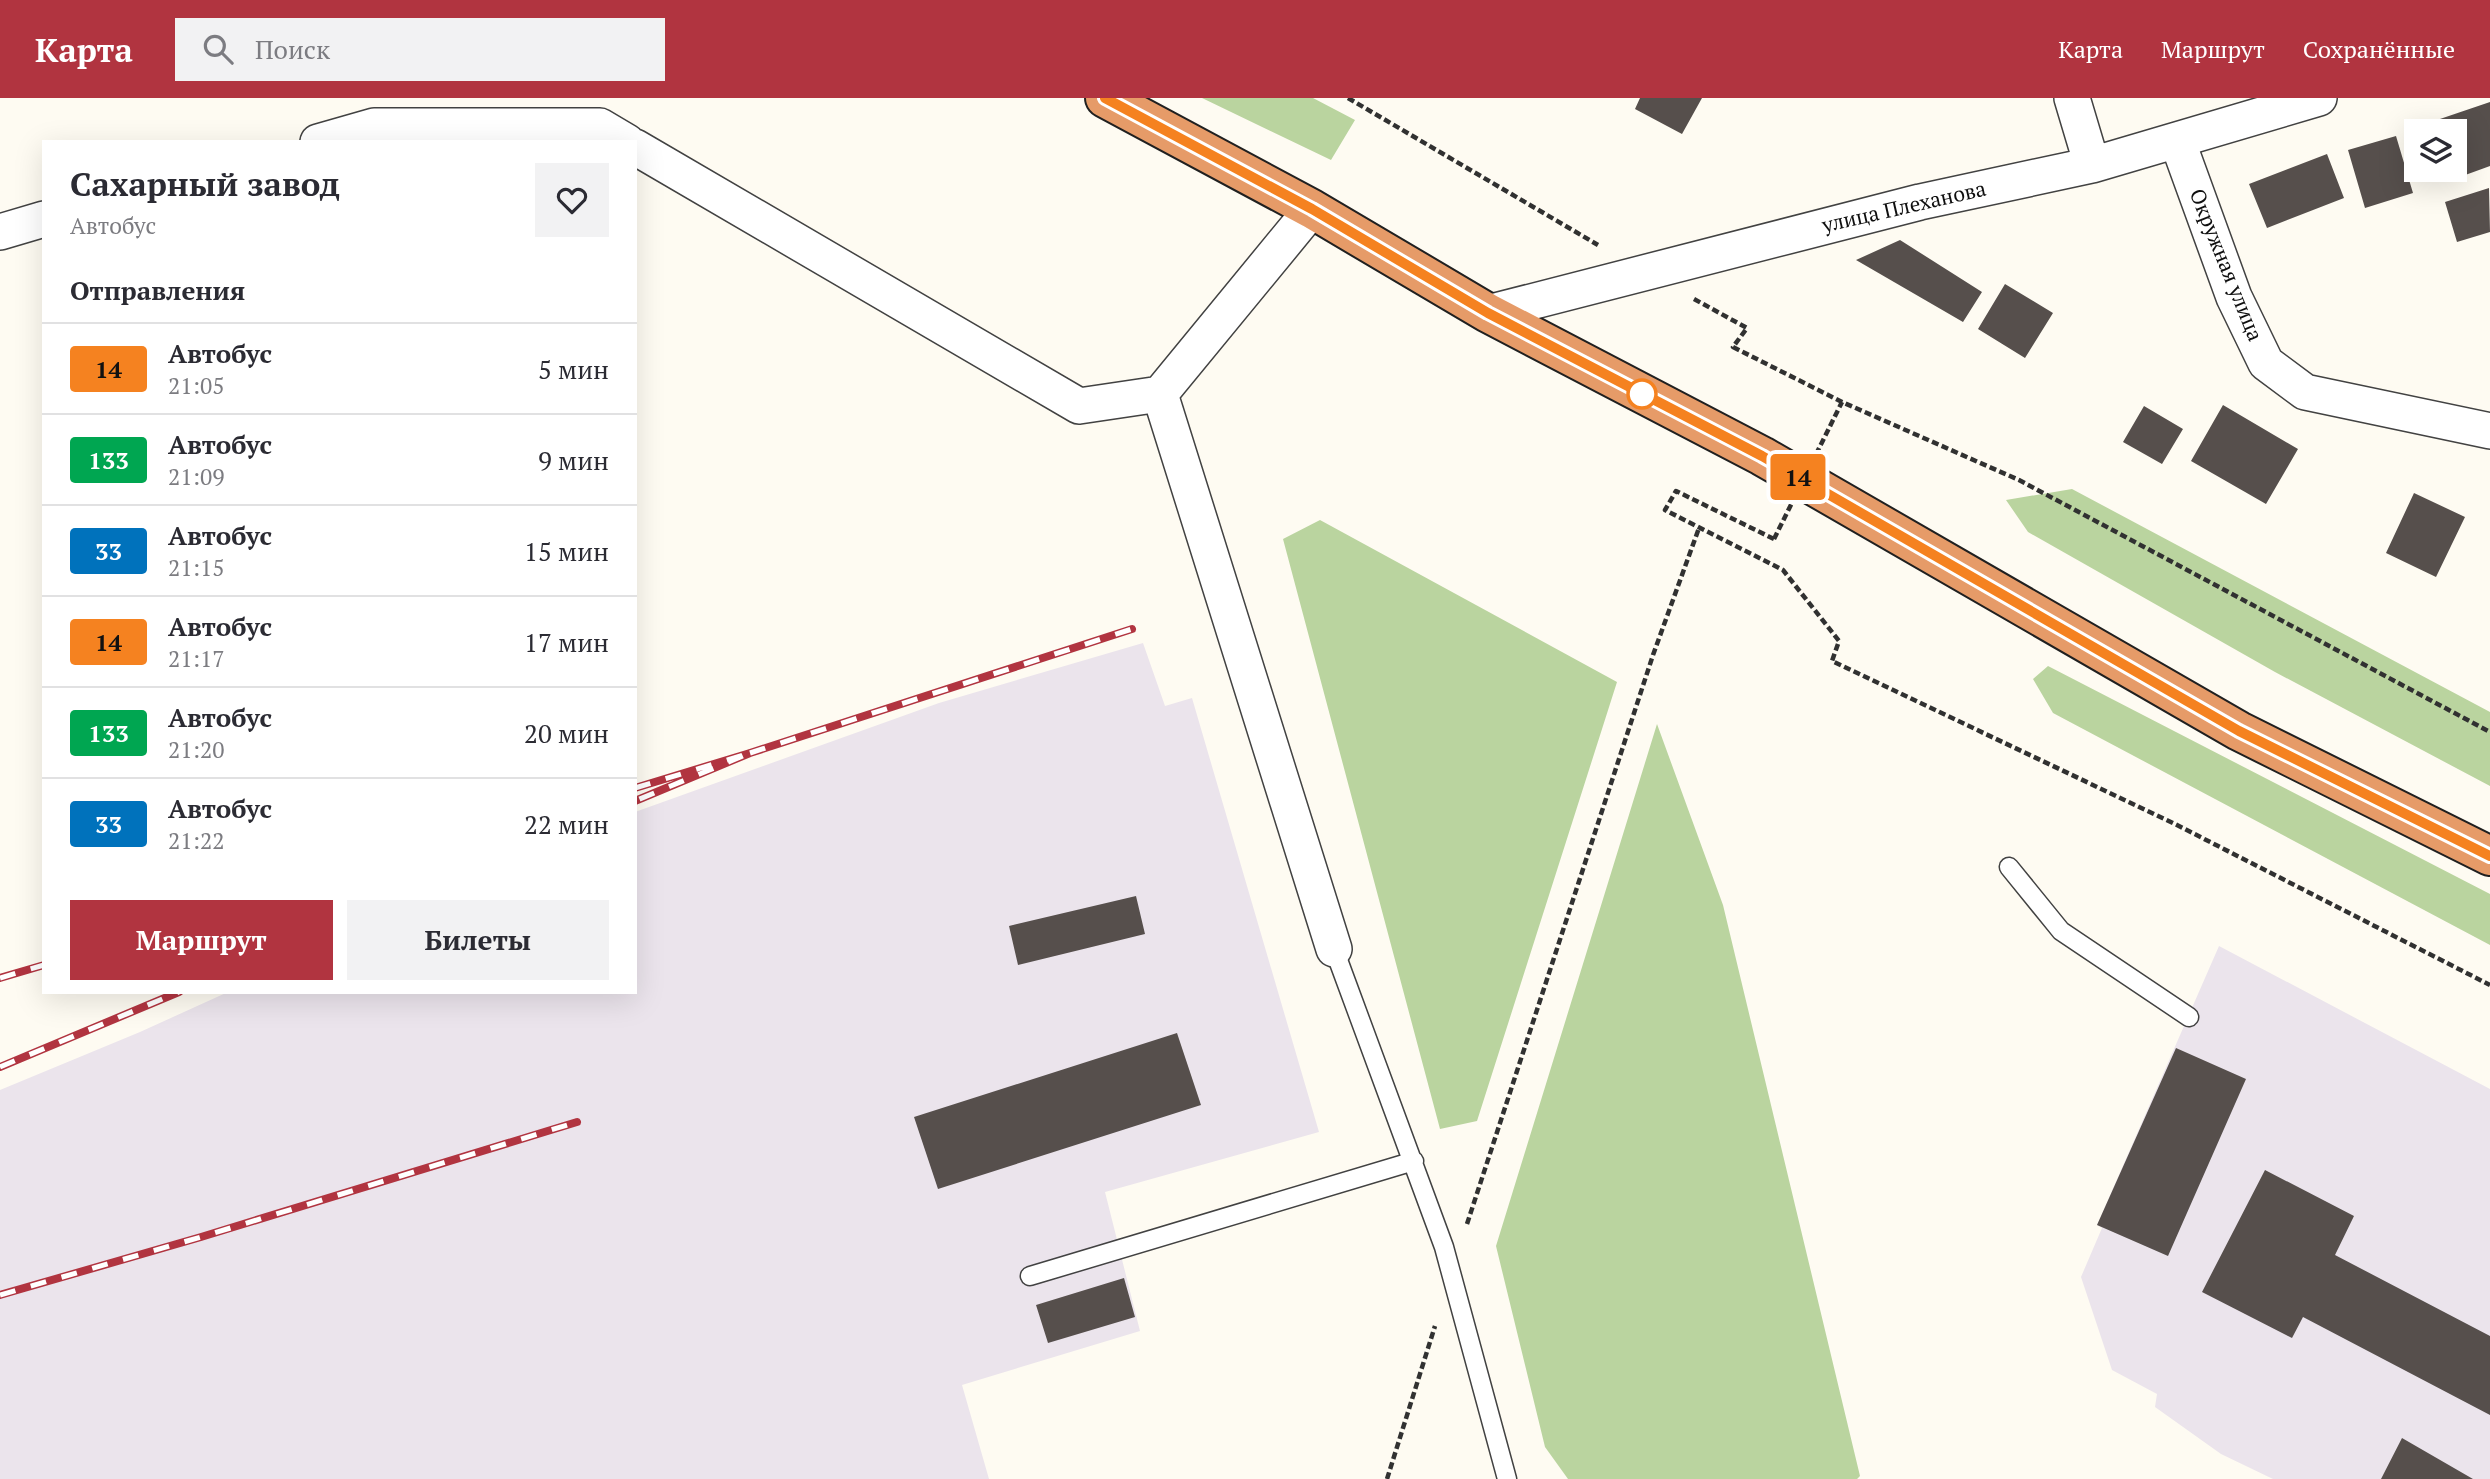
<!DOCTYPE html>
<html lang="ru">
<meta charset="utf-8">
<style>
:root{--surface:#fff;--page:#f2f2f3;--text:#2b2b33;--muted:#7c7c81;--line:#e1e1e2;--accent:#b13440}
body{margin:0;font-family:"PT Serif",serif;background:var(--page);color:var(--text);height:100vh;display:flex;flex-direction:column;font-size:26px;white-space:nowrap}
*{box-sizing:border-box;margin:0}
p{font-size:23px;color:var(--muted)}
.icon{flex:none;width:38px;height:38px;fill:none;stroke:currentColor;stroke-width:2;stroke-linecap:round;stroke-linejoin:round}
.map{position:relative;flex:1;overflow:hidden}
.drawer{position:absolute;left:42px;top:42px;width:595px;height:854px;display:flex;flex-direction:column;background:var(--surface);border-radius:0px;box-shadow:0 7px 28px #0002}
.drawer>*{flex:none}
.badge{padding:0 14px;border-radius:5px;font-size:24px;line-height:46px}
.controls{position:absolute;left:2404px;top:21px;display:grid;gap:14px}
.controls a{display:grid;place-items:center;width:63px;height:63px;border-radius:0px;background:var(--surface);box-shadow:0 7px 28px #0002;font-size:35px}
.map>.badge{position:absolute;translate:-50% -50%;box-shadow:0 0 0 4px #fff}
h2{padding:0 28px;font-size:26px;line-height:63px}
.round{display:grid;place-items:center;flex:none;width:74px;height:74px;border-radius:0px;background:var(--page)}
.headline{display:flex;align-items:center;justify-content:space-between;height:119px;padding:0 28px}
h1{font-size:33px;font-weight:700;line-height:52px}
.button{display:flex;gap:14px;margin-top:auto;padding:14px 28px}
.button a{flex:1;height:80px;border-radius:0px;background:var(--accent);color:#fff;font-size:28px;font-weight:700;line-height:80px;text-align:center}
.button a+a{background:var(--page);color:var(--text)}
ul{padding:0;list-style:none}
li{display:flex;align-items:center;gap:21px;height:91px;padding:0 28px;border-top:2px solid var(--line)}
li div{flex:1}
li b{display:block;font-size:26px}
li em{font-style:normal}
li .badge{min-width:77px;font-weight:700;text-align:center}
header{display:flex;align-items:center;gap:42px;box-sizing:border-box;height:98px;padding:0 35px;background:var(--accent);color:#fff}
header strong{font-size:33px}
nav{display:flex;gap:38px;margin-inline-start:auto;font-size:24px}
.search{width:490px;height:63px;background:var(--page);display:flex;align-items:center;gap:18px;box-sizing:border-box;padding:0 24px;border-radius:0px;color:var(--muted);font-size:26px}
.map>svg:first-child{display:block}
.industrial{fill:#ebe4ec}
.forest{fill:#bad49f}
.building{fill:#564f4c}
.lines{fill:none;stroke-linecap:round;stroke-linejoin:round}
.lane-casing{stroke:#424242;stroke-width:21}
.street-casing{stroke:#424242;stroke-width:38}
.highway-casing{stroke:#202020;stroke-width:42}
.path{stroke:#313131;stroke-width:4.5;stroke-dasharray:7 3.5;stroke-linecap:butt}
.lane{stroke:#fff;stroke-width:18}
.street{stroke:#fff;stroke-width:35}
.highway{stroke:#e69b68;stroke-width:38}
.rail-casing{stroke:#b13440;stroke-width:8}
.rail{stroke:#fff;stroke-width:5;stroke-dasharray:16;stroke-linecap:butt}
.path-bridge{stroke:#313131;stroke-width:4.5;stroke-dasharray:7 3.5;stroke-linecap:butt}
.line-casing{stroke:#fff;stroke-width:16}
.line{stroke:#f58220;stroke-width:10}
.stop-dot{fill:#fff;stroke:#f58220;stroke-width:3.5}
.labels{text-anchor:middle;stroke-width:7;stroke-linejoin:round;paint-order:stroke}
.street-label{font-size:21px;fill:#0f0f0f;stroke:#fff}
</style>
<header>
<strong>Карта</strong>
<div class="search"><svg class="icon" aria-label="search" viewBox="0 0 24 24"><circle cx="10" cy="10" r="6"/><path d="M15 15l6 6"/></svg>Поиск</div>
<nav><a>Карта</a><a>Маршрут</a><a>Сохранённые</a></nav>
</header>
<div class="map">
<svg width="2490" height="1381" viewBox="0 0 2490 1381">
<rect width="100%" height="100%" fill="#fefbf2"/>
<path class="industrial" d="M1143,545L1165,608L1192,600L1319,1034L1105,1094L1140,1233L962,1287L989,1381H0V992L140,934L228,894H635V714L939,605Z
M2219,848L2490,991V1381H2273L2221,1356L2155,1309L2157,1296L2112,1272L2081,1179L2102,1130L2097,1127Z"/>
<path class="forest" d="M1202,0H1313L1355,22L1331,62Z
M2072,391L2490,614V688L2275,574L2028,434L2006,402Z
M1320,422L1617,584L1477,1023L1440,1031L1283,441Z
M2048,568L2490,796V847L2053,615L2033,581Z
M1657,626L1723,807L1860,1378L1857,1381H1568L1545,1349L1496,1148Z"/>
<path class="building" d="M1640,0H1702L1682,36L1635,11Z
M2490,4V68L2457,80L2454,72L2455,33H2441L2437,22Z
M2396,38L2413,95L2365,110L2348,52Z
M2327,56L2344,100L2267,130L2249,86Z
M2489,90L2490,134L2457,144L2445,104Z
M1900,142L1982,194L1963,224L1856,162Z
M2005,186L2053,215L2025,260L1978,231Z
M2223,307L2298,351L2266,406L2191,363Z
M2144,308L2183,331L2162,366L2123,344Z
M2414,395L2465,419L2436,479L2386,455Z
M1136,798L1145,836L1018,867L1009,828Z
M1177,935L1201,1007L938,1091L914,1019Z
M2176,950L2246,981L2168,1158L2097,1127Z
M2265,1072L2354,1118L2335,1157L2490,1238V1317L2303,1219L2292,1240L2202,1194Z
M1124,1180L1135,1219L1048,1245L1036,1207Z
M2402,1340L2473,1381H2381Z"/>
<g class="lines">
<g class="lane-casing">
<path id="lane" d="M2009,769L2061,833L2189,919
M1334,851L1444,1149L1507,1381
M1030,1178L1414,1063"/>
</g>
<g class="street-casing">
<path id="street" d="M2072,0L2092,67
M2177,42L2234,199L2266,265L2305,294L2490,333
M318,44L374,28H600L627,44
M635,49L1079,308L1160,296
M1312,111L1160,296L1334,851
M0,134L44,121
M1488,215L1920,104L2092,67L2319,0"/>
</g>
<g class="highway-casing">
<path id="highway" d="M1105,0L1312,111L1488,215L1762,358L2239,633L2490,758"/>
</g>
<path class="path" d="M1348,0L1598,147
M1694,201L1747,230L1733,249L1842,304L2019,382L2490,634
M1774,441L1676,393L1665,412L1783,472L1839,543L1832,563L2173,725L2490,887
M1467,1126L1653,557L1699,430
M1387,1381L1435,1228"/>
<use href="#lane" class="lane"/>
<use href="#street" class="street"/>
<use href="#highway" class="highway"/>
<g class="rail-casing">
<path id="rail" d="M750,655L1132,531
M635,690L750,655L635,703
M0,880L44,867
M0,969L179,894
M0,1197L201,1139L577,1024"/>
</g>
<use href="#rail" class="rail"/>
<path class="path-bridge" d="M1774,441L1842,304"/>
</g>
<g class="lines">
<g class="line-casing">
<path id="line" d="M1105,0L1312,111L1488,215L1762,358L2239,633L2490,758"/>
</g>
<use href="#line" class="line"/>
</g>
<circle class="stop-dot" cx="1642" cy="296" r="14"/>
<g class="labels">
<g class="street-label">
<text transform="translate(1904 109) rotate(-13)" y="7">улица Плеханова</text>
<text transform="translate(2226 167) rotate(68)" y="7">Окружная улица</text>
</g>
</g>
</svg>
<div class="controls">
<a><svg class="icon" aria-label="layers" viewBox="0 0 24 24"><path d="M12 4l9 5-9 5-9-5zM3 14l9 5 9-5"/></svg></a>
</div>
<b class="badge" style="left:1798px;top:379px;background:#f58220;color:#111">14</b>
<section class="drawer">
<div class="headline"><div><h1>Сахарный завод</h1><p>Автобус</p></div><a class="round"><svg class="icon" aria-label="heart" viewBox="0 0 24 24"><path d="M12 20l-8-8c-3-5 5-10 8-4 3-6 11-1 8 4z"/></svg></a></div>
<h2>Отправления</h2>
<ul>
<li><span class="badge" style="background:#f58220;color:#111">14</span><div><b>Автобус</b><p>21:05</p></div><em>5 мин</em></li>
<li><span class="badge" style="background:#00a651;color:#fff">133</span><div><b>Автобус</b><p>21:09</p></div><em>9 мин</em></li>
<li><span class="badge" style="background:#0072bc;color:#fff">33</span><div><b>Автобус</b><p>21:15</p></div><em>15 мин</em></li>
<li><span class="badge" style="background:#f58220;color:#111">14</span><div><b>Автобус</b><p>21:17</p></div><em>17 мин</em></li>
<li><span class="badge" style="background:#00a651;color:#fff">133</span><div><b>Автобус</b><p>21:20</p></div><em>20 мин</em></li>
<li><span class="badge" style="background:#0072bc;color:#fff">33</span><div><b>Автобус</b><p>21:22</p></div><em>22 мин</em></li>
</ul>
<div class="button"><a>Маршрут</a><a>Билеты</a></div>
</section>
</div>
